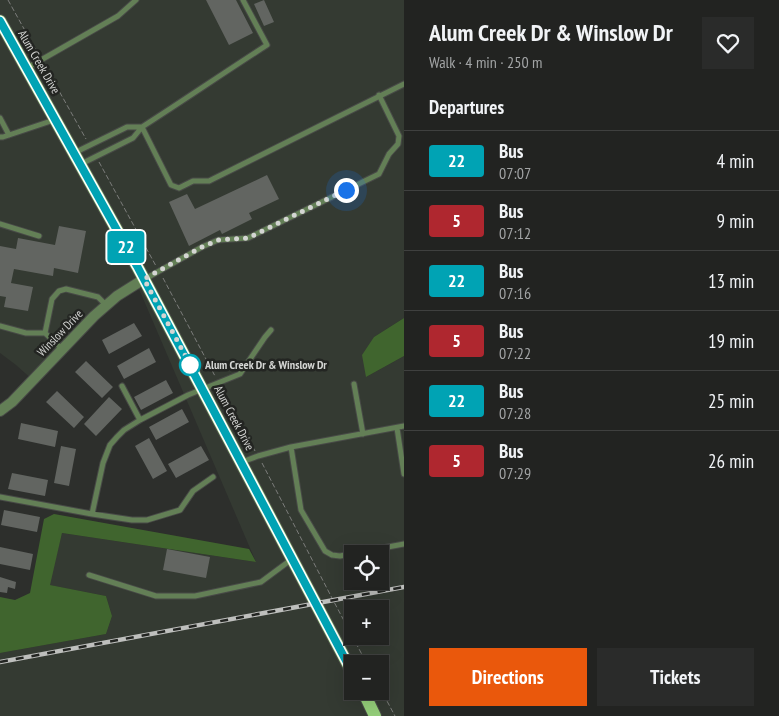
<!DOCTYPE html>
<meta charset="utf-8">
<style>
:root{--surface:#222321;--page:#2a2b2a;--text:#f1f3f6;--muted:#a2a4a5;--line:#3f403f;--accent:#ea580c}
body{margin:0;font-family:"PT Sans Narrow",sans-serif;background:var(--page);color:var(--text);height:100vh;display:flex;flex-direction:column;font-size:19px;white-space:nowrap}
*{box-sizing:border-box;margin:0}
p{font-size:16px;color:var(--muted)}
.icon{flex:none;width:28px;height:28px;fill:none;stroke:currentColor;stroke-width:2;stroke-linecap:round;stroke-linejoin:round}
.map{position:relative;flex:1;overflow:hidden}
.panel{display:flex;flex-direction:column;background:var(--surface);width:375px}
.panel>*{flex:none}
.badge{padding:0 10px;border-radius:4px;font-size:18px;line-height:32px}
.tools{position:absolute;left:344px;top:545px;display:grid;gap:10px}
.tools a{display:grid;place-items:center;width:45px;height:45px;border-radius:0px;background:var(--surface);box-shadow:0 5px 20px #0002,0 0 0 1px var(--line);font-size:25px}
.you{position:absolute;width:25px;height:25px;margin:-12px;border:4px solid #fff;border-radius:50%;background:#1a73e8;box-shadow:0 0 0 8px #1a73e833}
.map>.badge{position:absolute;translate:-50% -50%;box-shadow:0 0 0 2px #fff}
h2{padding:0 25px;font-size:19px;line-height:45px}
.round{display:grid;place-items:center;flex:none;width:52px;height:52px;border-radius:0px;background:var(--page)}
.summary{display:flex;align-items:center;justify-content:space-between;height:85px;padding:0 25px}
h1{font-size:24px;font-weight:700;line-height:38px}
.action{display:flex;gap:10px;margin-top:auto;padding:10px 25px}
.action a{flex:1;height:58px;border-radius:0px;background:var(--accent);color:#fff;font-size:20px;font-weight:700;line-height:58px;text-align:center}
.action a+a{background:var(--page);color:var(--text)}
ul{padding:0;list-style:none}
li{display:flex;align-items:center;gap:15px;height:60px;padding:0 25px;border-top:1px solid var(--line)}
li div{flex:1}
li b{display:block;font-size:19px}
li em{font-style:normal}
li .badge{min-width:55px;font-weight:700;text-align:center}
main{display:flex;flex:1;min-height:0}
.map>svg:first-child{display:block}
.built{fill:#343a32;fill-rule:evenodd}
.forest{fill:#40652e}
.building{fill:#626561}
.lines{fill:none;stroke-linecap:round;stroke-linejoin:round}
.service-casing{stroke:#484a47;stroke-width:7}
.minor-casing{stroke:#484a47;stroke-width:12}
.primary-casing{stroke:#484a47;stroke-width:14}
.path{stroke:#7c7d7b;stroke-width:1;stroke-dasharray:5 2.5;stroke-linecap:butt}
.service{stroke:#637f56;stroke-width:5}
.minor{stroke:#637f56;stroke-width:10}
.primary{stroke:#95cf7a;stroke-width:12}
.rail-casing{stroke:#bebfbd;stroke-width:4.5}
.rail{stroke:#232522;stroke-width:2.5;stroke-dasharray:8;stroke-linecap:butt}
.line-casing{stroke:#fff;stroke-width:11}
.line{stroke:#00a3b4;stroke-width:8}
.walk{stroke:#d4d5d3;stroke-width:5;stroke-dasharray:0 9}
.stop-dot{fill:#fff;stroke:#00a3b4;stroke-width:2.5}
.labels{text-anchor:middle;stroke-width:5;stroke-linejoin:round;paint-order:stroke}
.street-label{font-size:12px;fill:#d4d5d3;stroke:#232522}
.stop-label{font-size:12px;font-weight:bold;fill:#d4d5d3;stroke:#232522;text-anchor:start}
</style>
<main>
<div class="map">
<svg width="404" height="716" viewBox="0 0 404 716">
<rect width="100%" height="100%" fill="#2d2f2c"/>
<path class="built" d="M0,0H404V318L374,337L366,377L404,356V716H0V653L106,634L112,616L106,596L49,585L62,533L256,562L136,282L34,381L16,365L0,353ZM352,554H380V581H352ZM352,609H380V636H352ZM352,664H380V691H352Z"/>
<path class="forest" d="M404,318V356L366,377L362,355L374,337Z
M54,514L249,549L256,562L62,533L50,585L106,596L112,616L106,634L0,653V597L15,600L30,593L44,519Z"/>
<path class="building" d="M206,0H236L253,33L229,45Z
M264,0L274,22L264,26L254,4Z
M267,175L279,199L249,213L252,219L222,234L220,230L189,246L169,202L187,194L195,209Z
M59,226L86,231L78,273L54,268L53,276L14,269L11,283L33,287L28,311L4,307L6,297L0,296V246L16,249L18,238L55,245Z
M134,323L142,336L109,354L102,340Z
M149,348L156,362L124,379L117,366Z
M86,361L113,387L102,398L75,372Z
M166,380L173,393L141,410L134,397Z
M57,391L84,417L74,428L46,402Z
M109,397L122,409L96,436L84,424Z
M182,409L189,422L156,440L149,427Z
M21,423L58,431L55,447L18,439Z
M149,438L167,471L153,479L135,446Z
M61,446L76,449L69,486L54,483Z
M201,446L209,460L176,478L168,464Z
M12,473L48,480L45,496L8,489Z
M4,510L40,517L37,532L1,525Z
M0,547L33,554L30,570L0,564Z
M167,549L210,557L206,578L163,570Z
M0,577L16,582L15,589L8,587L7,593L0,592Z"/>
<g class="lines">
<g class="service-casing">
<path id="service" d="M243,0L267,45C225,72 184,100 142,127L171,185L179,188L193,181H209L404,84
M27,68L118,16L136,0
M0,118L9,135
M0,137H3L54,120
M74,153L127,127H142
M81,164L133,138L142,127
M0,224L39,236
M145,279L202,247L218,240L248,238L379,174L389,154L398,144L399,136L379,95
M0,326L26,333H45L62,349
M45,333L52,299L59,291L66,289L98,297L106,305
M354,384L363,434
M122,386L140,420
M397,428L404,474
M291,447L301,510L325,551L332,555L340,556L404,544
M242,462L258,456L291,447L404,426
M0,497L92,514L132,520H147L180,510L193,491L213,477
M92,514L103,463L110,445L117,437L124,430L140,420L188,395L240,374L265,337L271,330
M89,575L156,596H195L261,582L292,559"/>
</g>
<g class="minor-casing">
<path id="minor" d="M0,411L12,402L94,316L117,296L144,279"/>
</g>
<g class="primary-casing">
<path id="primary" d="M0,21L137,266L352,672
M363,691L375,716"/>
</g>
<path class="path" d="M8,0L38,54
M45,66L86,139
M99,162L156,266
M163,278L215,376
M221,388L255,451
M262,463L333,600L367,664
M380,688L395,716"/>
<use href="#service" class="service"/>
<use href="#minor" class="minor"/>
<use href="#primary" class="primary"/>
<g class="rail-casing">
<path id="rail" d="M0,662L404,587"/>
</g>
<use href="#rail" class="rail"/>
</g>
<g class="lines">
<g class="line-casing">
<path id="line" d="M0,21L137,266L352,672"/>
</g>
<use href="#line" class="line"/>
<path class="walk" d="M190,365L192,368L144,279L202,247L218,240L248,238L346,190"/>
</g>
<circle class="stop-dot" cx="190" cy="365" r="10"/>
<g class="labels">
<g class="street-label">
<text transform="translate(39 62) rotate(60)" y="4">Alum Creek Drive</text>
<text transform="translate(60 333) rotate(-46)" y="4">Winslow Drive</text>
<text transform="translate(234 418) rotate(62)" y="4">Alum Creek Drive</text>
</g>
<g class="stop-label">
<text x="205" y="369">Alum Creek Dr &amp; Winslow Dr</text>
</g>
</g>
</svg>
<div class="tools">
<a><svg class="icon" aria-label="locate" viewBox="0 0 24 24"><circle cx="12" cy="12" r="6"/><path d="M12 2v4M12 18v4M2 12h4M18 12h4"/></svg></a>
<a>+</a>
<a>−</a>
</div>
<div class="you" style="left:346px;top:190px"></div>
<b class="badge" style="left:126px;top:247px;background:#00a3b4;color:#fff">22</b>
</div>
<section class="panel">
<div class="summary"><div><h1>Alum Creek Dr &amp; Winslow Dr</h1><p>Walk · 4 min · 250 m</p></div><a class="round"><svg class="icon" aria-label="heart" viewBox="0 0 24 24"><path d="M12 20l-8-8c-3-5 5-10 8-4 3-6 11-1 8 4z"/></svg></a></div>
<h2>Departures</h2>
<ul>
<li><span class="badge" style="background:#00a3b4;color:#fff">22</span><div><b>Bus</b><p>07:07</p></div><em>4 min</em></li>
<li><span class="badge" style="background:#af272f;color:#fff">5</span><div><b>Bus</b><p>07:12</p></div><em>9 min</em></li>
<li><span class="badge" style="background:#00a3b4;color:#fff">22</span><div><b>Bus</b><p>07:16</p></div><em>13 min</em></li>
<li><span class="badge" style="background:#af272f;color:#fff">5</span><div><b>Bus</b><p>07:22</p></div><em>19 min</em></li>
<li><span class="badge" style="background:#00a3b4;color:#fff">22</span><div><b>Bus</b><p>07:28</p></div><em>25 min</em></li>
<li><span class="badge" style="background:#af272f;color:#fff">5</span><div><b>Bus</b><p>07:29</p></div><em>26 min</em></li>
</ul>
<div class="action"><a>Directions</a><a>Tickets</a></div>
</section>
</main>
